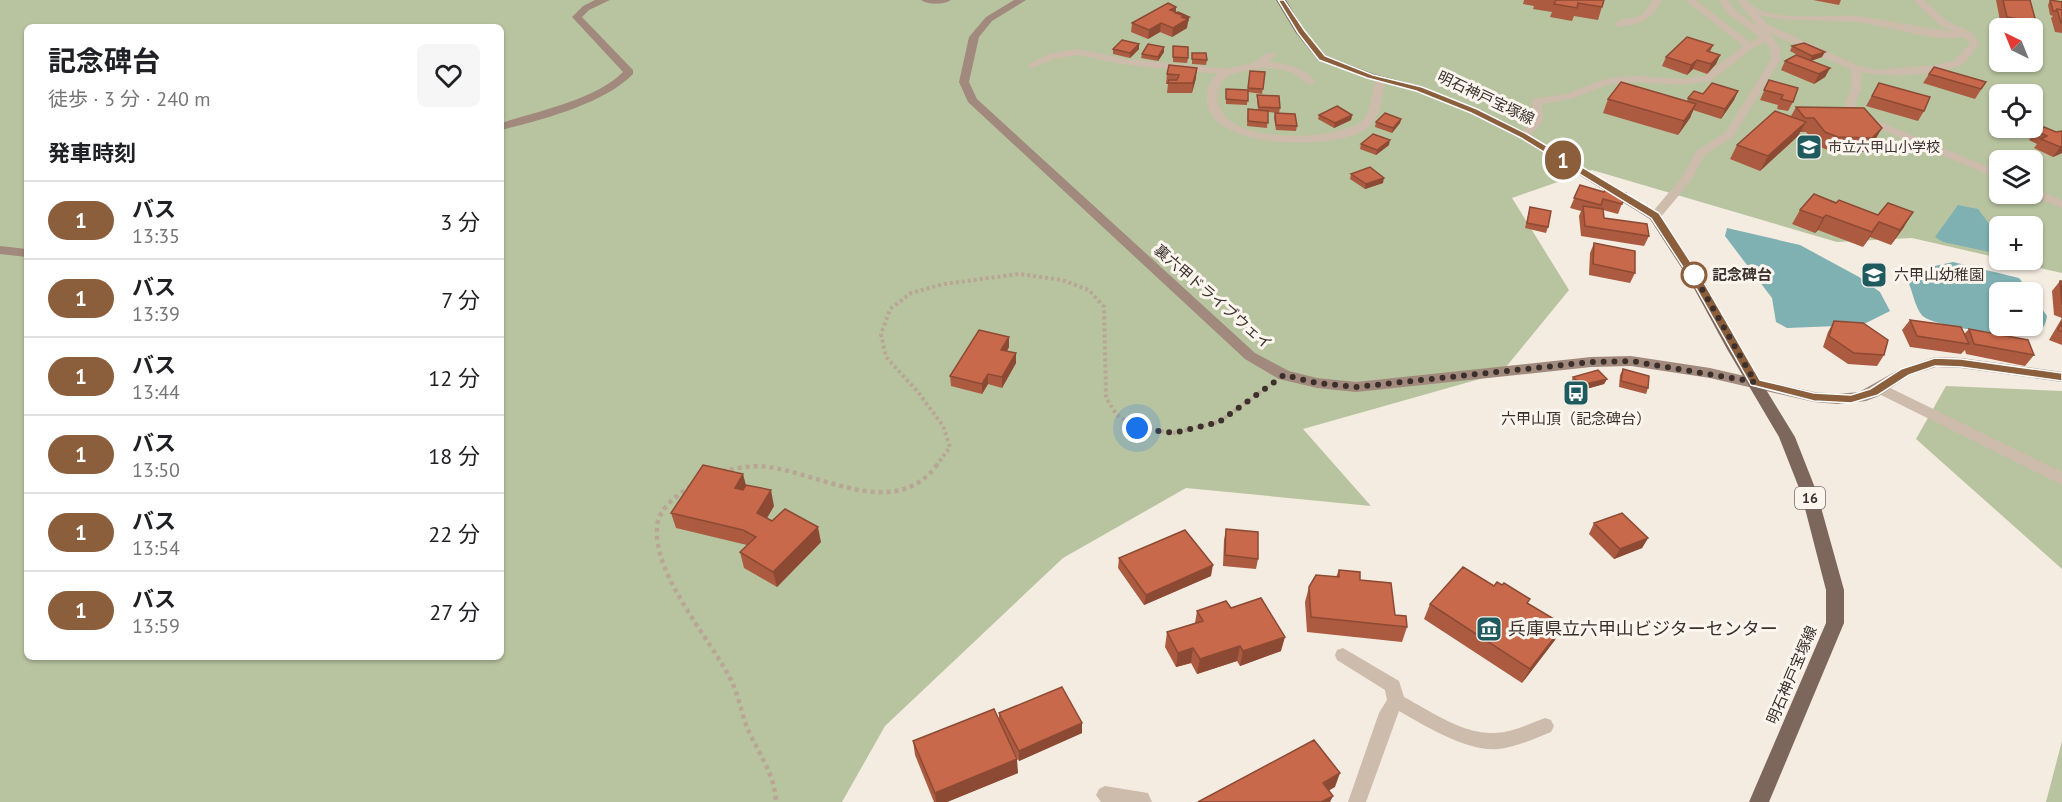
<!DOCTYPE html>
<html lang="ja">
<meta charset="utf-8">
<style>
:root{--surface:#fff;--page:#f6f6f6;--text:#202124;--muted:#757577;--line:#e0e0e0}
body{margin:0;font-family:"PT Sans","Noto Sans JP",sans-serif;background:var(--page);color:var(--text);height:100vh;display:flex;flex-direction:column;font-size:22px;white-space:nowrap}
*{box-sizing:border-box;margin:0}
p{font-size:20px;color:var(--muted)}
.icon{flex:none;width:33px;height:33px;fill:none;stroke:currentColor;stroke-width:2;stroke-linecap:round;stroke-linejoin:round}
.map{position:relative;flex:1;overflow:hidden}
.drawer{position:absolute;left:24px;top:24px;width:480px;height:636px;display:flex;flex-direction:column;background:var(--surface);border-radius:9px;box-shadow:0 2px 4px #0004}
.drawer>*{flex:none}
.badge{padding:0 12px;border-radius:20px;font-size:21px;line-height:39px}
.needle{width:39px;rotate:317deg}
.controls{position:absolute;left:1989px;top:18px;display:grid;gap:12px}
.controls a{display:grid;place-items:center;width:54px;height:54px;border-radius:9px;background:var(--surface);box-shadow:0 2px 4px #0004;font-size:30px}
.you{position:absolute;width:30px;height:30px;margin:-15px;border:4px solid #fff;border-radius:50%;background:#1a73e8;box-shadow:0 0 0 9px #1a73e833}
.map>.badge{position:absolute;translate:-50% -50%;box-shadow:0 0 0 3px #fff}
h2{padding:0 24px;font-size:22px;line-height:54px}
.round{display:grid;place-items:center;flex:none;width:63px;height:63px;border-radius:9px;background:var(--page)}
.headline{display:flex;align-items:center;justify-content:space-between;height:102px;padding:0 24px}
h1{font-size:28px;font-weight:700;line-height:45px}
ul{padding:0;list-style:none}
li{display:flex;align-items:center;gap:18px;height:78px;padding:0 24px;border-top:2px solid var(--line)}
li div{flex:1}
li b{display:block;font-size:22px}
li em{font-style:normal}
li .badge{min-width:66px;font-weight:700;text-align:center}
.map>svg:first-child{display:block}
.green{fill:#b8c4a0;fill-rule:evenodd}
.water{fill:#7fb0b2}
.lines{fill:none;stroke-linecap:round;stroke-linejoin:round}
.path-far1{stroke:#b9a596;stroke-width:4;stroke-dasharray:3 3;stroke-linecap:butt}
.path{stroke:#b9a596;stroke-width:4.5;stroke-dasharray:4 4;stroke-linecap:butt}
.lane{fill:#cdbbac;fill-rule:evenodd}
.street{fill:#cdbbac;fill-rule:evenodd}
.secondary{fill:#a18a7d;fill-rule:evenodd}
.primary{fill:#7d675c;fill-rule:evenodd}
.wall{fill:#ac5a40}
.shaded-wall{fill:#8c4a34}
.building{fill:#c8694b;stroke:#8c4a34;stroke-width:1.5}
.line{fill:#8b5e3c;stroke:#fff;stroke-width:1.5}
.walk{stroke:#3b302b;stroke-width:6;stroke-dasharray:0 10.8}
.stop-dot{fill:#fff;stroke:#8b5e3c;stroke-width:3}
.labels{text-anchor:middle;stroke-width:6;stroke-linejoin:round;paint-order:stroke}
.far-poi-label{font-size:14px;fill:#3b302b;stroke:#fbf5ee;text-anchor:start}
.shield{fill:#fbf5ee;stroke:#756b66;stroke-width:1.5}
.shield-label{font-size:14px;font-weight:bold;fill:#3b302b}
.street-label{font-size:15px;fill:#3b302b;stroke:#fbf5ee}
.stop-label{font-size:15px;font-weight:bold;fill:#3b302b;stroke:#fbf5ee;text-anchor:start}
.poi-label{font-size:15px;fill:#3b302b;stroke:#fbf5ee;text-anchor:start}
.near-poi-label{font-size:18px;fill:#3b302b;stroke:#fbf5ee;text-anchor:start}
</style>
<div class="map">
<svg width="2062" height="802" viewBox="0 0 2062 802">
<rect width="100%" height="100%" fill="#f4ebe1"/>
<path class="green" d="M0,0H2062V273L2004,260H2032V226H2000L1999,258L1912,238L1837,242L1592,170L1512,198L1569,290L1501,373L1303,429L1371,506L1186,488L1063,558L885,726L842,802H0ZM27,27H501V657H27ZM2000,28H2032V62H2000ZM2000,94H2032V128H2000ZM2000,160H2032V194H2000Z
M1946,386L2062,391V569L1916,439Z
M2062,741V802H2046Z"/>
<path class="water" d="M1958,205L1978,209L1999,237V254L1943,242L1935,237Z
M1727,228L1800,245L1859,277L1880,292L1890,311L1862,325L1787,328L1776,322L1772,298L1725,236Z
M1953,262L2019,278L2030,292H2000V326H2032L2033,296L2047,316C2046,322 2045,328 2038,331C2024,340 1938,327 1924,317C1916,311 1913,293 1909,284L1930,267Z"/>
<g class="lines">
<path class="path-far1" d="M936,466L950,447L943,426L918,392L886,357L881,334L890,309L911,293L944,284L1019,274L1062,280L1089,290L1104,307L1106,398L1117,415L1137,428L1174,433L1219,422L1269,386"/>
<path class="path" d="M722,471C734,469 747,466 759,466C815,469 893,524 937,465
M691,486C677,495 658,509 657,527C653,576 711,639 732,682C740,699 742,718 750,734C761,757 775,776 776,802"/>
<path class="lane" d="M1343,648L1399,681L1404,697C1430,711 1464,735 1495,733C1513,732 1529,724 1545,718L1551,720L1554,726L1551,732C1534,739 1516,747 1498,749C1468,752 1425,726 1399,711L1366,802H1348L1379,713L1387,700L1385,690L1337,660L1335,655L1337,650Z
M1105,786L1148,793L1152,802H1101L1096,795L1099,789Z"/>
<path class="street" d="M1652,0H1662C1652,20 1640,25 1618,27L1613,24C1629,12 1639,27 1652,0Z
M1685,0H1696L1750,42L1759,37L1728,14L1718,0H1728L1735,10L1758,27L1736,0H1746C1767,25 1827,13 1857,16C1889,20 1920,28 1953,31L1939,25L1913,0H1924L1947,21L1971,32L1980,43C1975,49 1968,61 1961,65C1939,76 1885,78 1861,72V90L1855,103L1857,109L1869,117L2000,172V180L1861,121L1848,113L1845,103L1851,90V70L1770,33L1780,48L1781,59L1733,137L1705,155L1691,181L1659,219L1655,220L1649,216L1682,177L1696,151L1725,133L1771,59L1770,48L1765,42L1753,48L1711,81L1681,85L1635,82L1610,84L1571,99L1542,104L1543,121L1528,138H1520L1518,136L1531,121L1532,99L1565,94L1608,78L1635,76L1681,79L1704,76L1743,46ZM1759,15C1792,23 1822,19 1855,22C1888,25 1932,43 1964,37L1970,43L1955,60L1937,65L1878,70L1859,66L1767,24Z
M1078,49L1127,59L1228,69L1254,62L1267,53H1275L1276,55L1268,62C1286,63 1301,67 1315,80V84C1305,86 1300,77 1292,73C1274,65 1251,68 1234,74C1224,78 1219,83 1218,94C1211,149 1348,141 1364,119C1372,108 1372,92 1375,79L1380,76L1385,79C1382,95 1382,115 1369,127C1344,150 1214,152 1207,103C1205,92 1209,81 1217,74L1127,65L1078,55L1055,59L1032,68L1027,65L1048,54Z
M2032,188L2062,200V208L2028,195L2032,194Z
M1880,383L2062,472V485L1875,392L1873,388L1875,384Z"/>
<path class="secondary" d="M595,0H610L589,10L582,17L633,70V74C604,104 541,120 501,130V123C538,111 595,100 623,72L572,17L583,6Z
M921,0H951C944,5 928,5 921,0Z
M1014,0H1026L992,21L979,37L969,82L977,99L1255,353L1289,371L1317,378L1356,382L1591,357L1631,356L1710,368L1814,392L1837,394L1859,392L1900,369L1935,357L1961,358L2062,372V382L1961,368L1936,367L1910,375L1879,396L1866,401L1837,404L1814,402L1710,378L1631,366L1591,367L1356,392L1317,388L1279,379L1245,359L968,102L959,82L969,37L986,17Z
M0,246L27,249V257L0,254Z"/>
<path class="primary" d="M1276,0H1286L1304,30L1326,56L1374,74L1423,87L1478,109L1528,134L1659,213L1704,281L1741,349L1795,437L1817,493L1844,590V623L1769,802H1749L1826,623V590L1801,493L1779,437L1727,349L1690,281L1650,219L1520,138L1470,113L1415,91L1366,78L1318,60L1296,33Z"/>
</g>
<path class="wall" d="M1524,0H1604L1598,20L1574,16L1572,21L1550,17L1552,12L1533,9L1534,6L1523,4Z
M1813,0H1841L1839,5Z
M1996,0H2030L2036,22L2032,28H2017L2001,26Z
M2050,0L2062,2V33L2055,32L2051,18L2053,16L2050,15L2048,5Z
M1176,7V12L1189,17V21L1187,22V28L1172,37L1160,32L1148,39L1131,32L1132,23Z
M1713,45L1710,52L1720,55L1716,64L1707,74L1693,69L1687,75L1662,66L1666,57Z
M1173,46L1188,58L1187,63L1173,62Z
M1792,46L1822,57L1811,61L1830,68L1825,77L1814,84L1781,70L1785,61L1805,59L1790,51Z
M1113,49H1139L1130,58L1113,54Z
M1164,52L1158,61L1141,58L1142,54Z
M1192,53L1207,60L1206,65L1192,64Z
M1250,71L1265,72L1262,94L1248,92L1247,105L1226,104V89L1248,91Z
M1167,74L1196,78L1192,93H1167L1168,84H1166Z
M1929,74L1986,82L1975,99L1923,83Z
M1769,80L1793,102L1788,111L1777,109L1778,105L1760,100Z
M1879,83L1924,111L1918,121L1866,106Z
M1738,91L1734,100L1721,119L1693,110L1690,118L1678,135L1603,113L1608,99L1687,101L1688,98L1703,94Z
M1257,95L1280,108L1279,113L1268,112L1267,128L1247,126L1248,109L1258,110L1257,100Z
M1796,107L1864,108L1874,142L1864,152L1830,151L1818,146L1806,132H1800L1798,136L1760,171L1730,159L1737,145L1791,116Z
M1275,113L1297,126L1296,131L1276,130L1274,118Z
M1319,115H1352L1351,120L1334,128L1318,119Z
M1401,119L1400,123L1392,133L1375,127L1376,122Z
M2036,131L2056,132L2062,131V153L2053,157L2034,148L2037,144L2029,140Z
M1361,144L1389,145L1376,155L1360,149Z
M1351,174L1383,183L1365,189L1350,179Z
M1580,185L1604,192L1626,193L1618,214L1603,210L1604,218L1649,236L1644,246L1581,236L1579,216L1581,211L1570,208Z
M1814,194L1904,227L1891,245L1870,237L1863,247L1818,230L1815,233L1792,224L1800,210Z
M1530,207L1548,227L1546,233L1525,228Z
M1594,243L1635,273L1630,283L1589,275L1590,253Z
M2060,281H2062V318L2054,315L2052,291Z
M2062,318V345L2049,340Z
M1910,320L1964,334L1969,329L2034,355L2025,366L1966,354L1965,350L1961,354L1910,347L1902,330Z
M1834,321L1884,355L1877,366L1848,364L1823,347L1828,332Z
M1009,337V347L1007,351L1016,353V363L1002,388L988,384L982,394L951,386L950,376Z
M1623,369L1648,388L1646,394L1619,387L1620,375Z
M1573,377L1607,379L1604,384L1579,391L1571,382Z
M746,485L774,506L767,518L821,542L777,587L744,568L740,552L747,545L676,528L671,513Z
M1594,523L1648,538L1642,548L1614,559L1589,534Z
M1226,529L1258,559L1256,569L1223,566L1224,540Z
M1119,558L1211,576L1144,605L1118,568Z
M1339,570L1360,580L1407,627L1402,642L1307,632L1305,602L1309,587L1336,577Z
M1528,603L1555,640L1522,683L1424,619L1430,604Z
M1231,608L1281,651L1240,666L1237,661L1197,674L1191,663L1176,667L1165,647L1167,632L1195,623L1197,611Z
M999,713L1082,723V733L1019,761L1013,750L1018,773L947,802H934L915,755L913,741L999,721Z"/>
<path class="shaded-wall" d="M1176,7L1175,16L1170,10Z
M1185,16L1189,17L1187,28L1172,37L1173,28L1182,17Z
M1161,23L1160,32L1148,39L1149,30Z
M1139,44V49L1130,58V53Z
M1164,47V52L1158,61V57Z
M1825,52L1822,57L1810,61L1812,56Z
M1720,55L1716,64L1707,74L1711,64Z
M1697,60L1693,69L1687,75L1691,65Z
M1197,68L1196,78L1192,93L1193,83Z
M1830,68L1825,77L1814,84L1819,74Z
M1738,91L1734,100L1721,119L1725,109Z
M1696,104L1690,118L1678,135L1684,121Z
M1352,115L1351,120L1334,128L1335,123Z
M1401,119L1400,123L1392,133L1393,128Z
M1806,122L1798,136L1760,171L1768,156Z
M1882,128L1874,142L1864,152L1872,138Z
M1390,140L1389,145L1376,155L1377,150Z
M2062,146V153L2053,157L2060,147Z
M1384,178L1383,183L1365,189L1366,184Z
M1913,212L1904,227L1891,245L1900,230Z
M1826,215L1818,230L1815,233L1823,218Z
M1879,222L1870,237L1863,247L1872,232Z
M1009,337V347L1002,360L1001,350Z
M1016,353V363L1002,388V377Z
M988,374V384L982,394V384Z
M1607,379L1604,384L1579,391L1582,385Z
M743,474L747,489L739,503L735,488Z
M771,490L774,506L761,528L757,513Z
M818,527L821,542L777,587L773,572Z
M1648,538L1642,548L1614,559L1620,549Z
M1213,565L1211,576L1144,605L1146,595Z
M1564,625L1555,640L1522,683L1530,669Z
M1285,637L1281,651L1240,666L1243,651Z
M1240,646L1237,661L1197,674L1200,659Z
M1193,648L1191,663L1176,667L1178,653Z
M1082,723V733L1019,761V751Z
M1017,759L1018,773L947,802H936L935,793Z
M1340,773L1335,787L1318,797L1323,783Z
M1333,796L1330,802H1321Z"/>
<path class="building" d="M1556,0H1604L1602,7L1578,3L1577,8L1554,4Z
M2003,0H2030L2036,22L2007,17Z
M2050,0L2062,2V10L2057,9L2056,11H2053Z
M1168,3L1176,7L1170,10L1185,16L1182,17L1188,19L1173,28L1161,23L1149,30L1132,23Z
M2057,9L2062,10V23H2061Z
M1178,12L1189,17L1184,18L1185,16L1176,13Z
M1687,37L1713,45L1707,51L1720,55L1711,64L1697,60L1691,65L1666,57Z
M1122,40L1139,44L1130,53L1113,49Z
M1804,43L1825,52L1812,56L1792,46Z
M1148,44L1164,47L1158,57L1142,54Z
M1173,46L1188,47V58L1173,57Z
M1192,53H1206L1207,60L1192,59Z
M1796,55L1830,68L1819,74L1785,61Z
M1169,65L1197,68L1193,83H1168L1169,80H1177L1179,75L1167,74Z
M1934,67L1986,82L1981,89L1929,74Z
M1250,71L1265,72L1263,89L1248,88Z
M1769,80L1798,88L1793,102L1781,99L1783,95L1764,90Z
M1621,82L1696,104L1684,121L1608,99Z
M1712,83L1738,91L1725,109L1688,98L1694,91L1703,94Z
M1879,83L1930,97L1924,111L1872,96Z
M1226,89L1248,90V101L1226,99Z
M1257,95L1279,96L1280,108L1259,107Z
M1337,106L1352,115L1335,123L1319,115Z
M1796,107L1864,108L1882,128L1872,138L1838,137L1825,132L1814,118H1805Z
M1248,109L1268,111V123L1248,121Z
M1775,111L1806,122L1768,156L1737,145Z
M1275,113L1295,114L1297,126L1276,125Z
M1385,113L1401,119L1393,128L1376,122Z
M2044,127L2056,132L2062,131V146L2060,147L2041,139L2047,136L2036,131Z
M1373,134L1390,140L1377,150L1361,144Z
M1370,167L1384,178L1366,184L1351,174Z
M1580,185L1604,192L1606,188L1626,193L1622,204L1603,199L1601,205L1574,198Z
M1814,194L1836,203L1839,200L1878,215L1888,203L1913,212L1900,230L1879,222L1872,232L1826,215L1823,218L1800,210Z
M1583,206L1603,209L1604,218L1647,224L1649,236L1585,226Z
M1530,207L1551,211L1548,227L1527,223Z
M1594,243L1635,251V273L1593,264Z
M2060,281H2062V305Z
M1910,320L1961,327L1969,344L1917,336Z
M1834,321L1863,323L1888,340L1884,355L1854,353L1829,336Z
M2062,322V332L2058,330Z
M1969,329L2028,340L2034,355L1974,344Z
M979,330L1009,337L1001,350L1016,353L1002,377L988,374L982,384L950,376Z
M1623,369L1649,376L1648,388L1621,381Z
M1598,370L1607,379L1582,385L1573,377Z
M703,465L743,474L735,488L743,490L746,485L771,490L757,513L772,521L785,509L818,527L773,572L740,552L756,537L743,530L671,513Z
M1622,513L1648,538L1620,549L1594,523Z
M1226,529L1258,532V559L1225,555Z
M1185,530L1213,565L1146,595L1119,558Z
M1463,567L1494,586L1497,582L1502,585L1504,583L1530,599L1527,603L1564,625L1530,669L1430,604Z
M1339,570L1360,572V580L1391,583L1395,615L1406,616L1407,627L1311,617L1309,587L1316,575L1339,577Z
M1261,598L1285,637L1243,651L1240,646L1200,659L1193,648L1178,653L1167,632L1203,621L1197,611L1226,601L1231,608Z
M1062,687L1082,723L1019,751L999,713Z
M994,709L1017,759L935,793L913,741Z
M1314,740L1340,773L1323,783L1333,796L1321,802H1198Z"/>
<path class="line" d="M1278,0H1284L1304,30L1325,56L1373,75L1422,87L1477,109L1527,134L1659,213L1703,281L1760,380L1814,393L1851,395L1870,389L1901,369L1935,358L1961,359L2062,373V381L1961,367L1935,366L1909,375L1878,395L1851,403L1814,401L1751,385L1692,281L1651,218L1521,138L1471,113L1416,91L1367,78L1319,60L1298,33Z"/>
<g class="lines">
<path class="walk" d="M1137,428L1174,433L1219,422L1284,375L1317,383L1356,387L1591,362L1631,361L1755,382L1694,275"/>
</g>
<defs>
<g id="school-square" transform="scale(1.35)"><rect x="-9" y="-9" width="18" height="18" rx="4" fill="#1f5a5e" stroke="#fbf5ee"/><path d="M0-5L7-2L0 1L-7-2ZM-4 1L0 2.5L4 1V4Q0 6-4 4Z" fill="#fff"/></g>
<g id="bus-square" transform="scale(1.35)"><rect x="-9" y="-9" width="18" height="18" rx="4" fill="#1f5a5e" stroke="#fbf5ee"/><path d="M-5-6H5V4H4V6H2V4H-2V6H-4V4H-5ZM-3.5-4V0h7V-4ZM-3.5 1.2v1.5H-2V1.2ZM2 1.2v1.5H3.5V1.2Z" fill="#fff"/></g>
<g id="museum-square" transform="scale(1.35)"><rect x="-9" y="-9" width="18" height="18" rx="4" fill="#1f5a5e" stroke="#fbf5ee"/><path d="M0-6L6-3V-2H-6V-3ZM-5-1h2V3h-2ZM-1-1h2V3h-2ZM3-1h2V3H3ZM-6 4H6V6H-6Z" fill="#fff"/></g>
</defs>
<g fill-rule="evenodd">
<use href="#school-square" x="1809" y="147"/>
<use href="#school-square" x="1874" y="275"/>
<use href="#bus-square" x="1576" y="393"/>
<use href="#museum-square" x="1489" y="629"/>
</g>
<circle class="stop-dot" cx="1694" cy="275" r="12"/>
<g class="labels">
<g class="far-poi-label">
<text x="1828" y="152">市立六甲山小学校</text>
</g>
<rect class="shield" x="1795" y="487" width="30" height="22" rx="4.5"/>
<g class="shield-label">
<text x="1810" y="503">16</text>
</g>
<g class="street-label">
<text transform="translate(1486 98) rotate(25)" y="5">明石神戸宝塚線</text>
<text transform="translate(1213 297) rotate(41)" y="5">裏六甲ドライブウェイ</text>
<text transform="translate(1792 675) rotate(-67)" y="5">明石神戸宝塚線</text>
</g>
<g class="stop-label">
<text x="1712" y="280">記念碑台</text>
</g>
<g class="poi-label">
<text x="1894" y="280">六甲山幼稚園</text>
<text x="1576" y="424" text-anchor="middle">六甲山頂（記念碑台）</text>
</g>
<g class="near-poi-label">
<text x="1508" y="635">兵庫県立六甲山ビジターセンター</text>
</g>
</g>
</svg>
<div class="controls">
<a><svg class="needle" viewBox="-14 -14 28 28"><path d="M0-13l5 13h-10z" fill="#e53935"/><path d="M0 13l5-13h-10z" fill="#757577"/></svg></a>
<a><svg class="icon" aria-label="locate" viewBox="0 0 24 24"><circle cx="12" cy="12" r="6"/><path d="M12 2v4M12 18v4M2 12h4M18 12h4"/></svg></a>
<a><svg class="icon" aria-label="layers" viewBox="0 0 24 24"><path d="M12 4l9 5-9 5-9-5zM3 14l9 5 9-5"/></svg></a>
<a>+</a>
<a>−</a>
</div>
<div class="you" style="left:1137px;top:428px"></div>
<b class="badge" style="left:1563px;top:160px;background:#8b5e3c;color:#fff">1</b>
<section class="drawer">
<div class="headline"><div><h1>記念碑台</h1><p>徒歩 · 3 分 · 240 m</p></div><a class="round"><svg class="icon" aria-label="heart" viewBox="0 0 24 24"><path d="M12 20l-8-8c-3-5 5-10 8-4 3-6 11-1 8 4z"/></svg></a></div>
<h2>発車時刻</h2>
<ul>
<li><span class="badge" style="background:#8b5e3c;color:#fff">1</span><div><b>バス</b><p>13:35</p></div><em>3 分</em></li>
<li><span class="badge" style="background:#8b5e3c;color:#fff">1</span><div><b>バス</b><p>13:39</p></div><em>7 分</em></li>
<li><span class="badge" style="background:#8b5e3c;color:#fff">1</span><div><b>バス</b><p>13:44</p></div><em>12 分</em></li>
<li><span class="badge" style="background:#8b5e3c;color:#fff">1</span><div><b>バス</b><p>13:50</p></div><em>18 分</em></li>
<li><span class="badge" style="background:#8b5e3c;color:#fff">1</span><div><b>バス</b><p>13:54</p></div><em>22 分</em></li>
<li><span class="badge" style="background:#8b5e3c;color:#fff">1</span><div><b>バス</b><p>13:59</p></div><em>27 分</em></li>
</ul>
</section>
</div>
